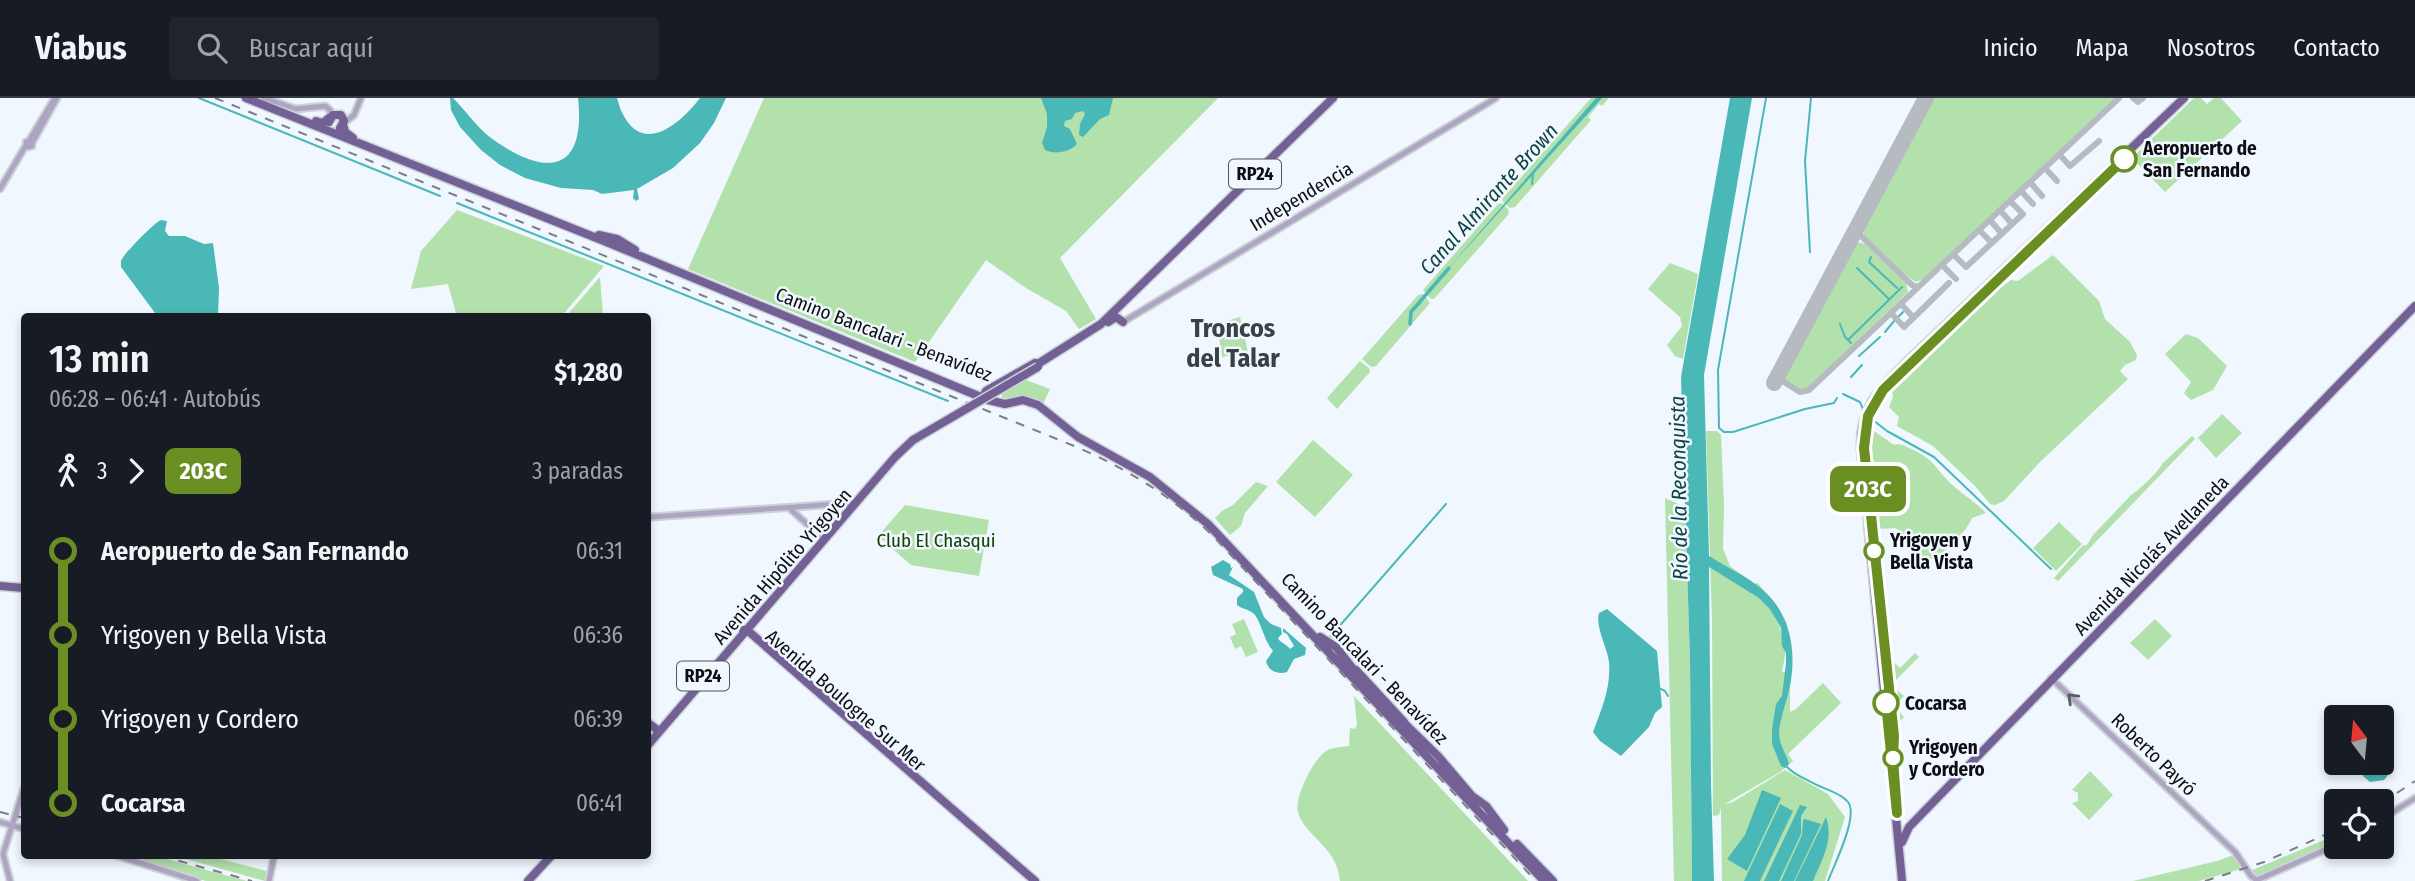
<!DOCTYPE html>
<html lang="es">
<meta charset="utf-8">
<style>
:root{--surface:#171b24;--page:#20242c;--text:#f1f3f6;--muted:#9ea1a6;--line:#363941}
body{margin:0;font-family:"Fira Sans Condensed",sans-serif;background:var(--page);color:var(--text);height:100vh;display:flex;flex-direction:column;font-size:26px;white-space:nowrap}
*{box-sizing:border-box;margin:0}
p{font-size:23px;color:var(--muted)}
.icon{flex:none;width:38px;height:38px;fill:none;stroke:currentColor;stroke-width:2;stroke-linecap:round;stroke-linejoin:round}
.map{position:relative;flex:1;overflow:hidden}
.side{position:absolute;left:21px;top:215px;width:630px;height:546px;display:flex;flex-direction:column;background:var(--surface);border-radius:7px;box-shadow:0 4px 10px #0003}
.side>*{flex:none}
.badge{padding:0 14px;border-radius:10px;font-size:24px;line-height:46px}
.needle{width:46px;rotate:344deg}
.controls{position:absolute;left:2324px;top:607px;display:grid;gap:14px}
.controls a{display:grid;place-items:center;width:70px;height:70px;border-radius:7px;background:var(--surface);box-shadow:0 4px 10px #0003;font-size:35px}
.map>.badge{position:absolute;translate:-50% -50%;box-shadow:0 0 0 4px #fff}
.legs{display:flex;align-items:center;gap:10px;height:77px;padding:0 28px;font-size:23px}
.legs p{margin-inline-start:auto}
.headline{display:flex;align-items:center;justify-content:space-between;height:119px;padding:0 28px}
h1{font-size:38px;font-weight:600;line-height:52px}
ul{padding:0 28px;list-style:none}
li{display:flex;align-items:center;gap:24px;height:84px;font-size:26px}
li i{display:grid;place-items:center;width:10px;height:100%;margin:0 9px;background:currentColor}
li i::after{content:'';width:18px;height:18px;margin:-9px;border:5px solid;border-radius:50%;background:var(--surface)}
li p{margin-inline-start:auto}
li:first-child i{background:linear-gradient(#0000 50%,currentColor 0)}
li:last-child i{background:linear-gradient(currentColor 50%,#0000 0)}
header{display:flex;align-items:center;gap:42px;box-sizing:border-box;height:98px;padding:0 35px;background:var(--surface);border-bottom:2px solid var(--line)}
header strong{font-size:33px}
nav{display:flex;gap:38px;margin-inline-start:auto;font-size:24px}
.search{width:490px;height:63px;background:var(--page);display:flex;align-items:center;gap:18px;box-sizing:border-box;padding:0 24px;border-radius:7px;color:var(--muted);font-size:26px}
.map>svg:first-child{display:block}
.green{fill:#b3e1ab}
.water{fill:#4bb8b8}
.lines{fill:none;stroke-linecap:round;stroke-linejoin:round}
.stream{stroke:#4bb8b8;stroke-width:2}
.canal{stroke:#4bb8b8;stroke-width:3.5}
.taxiway{stroke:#b6bbc1;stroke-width:6}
.runway{stroke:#b6bbc1;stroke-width:16}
.minor-casing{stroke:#ccd2d8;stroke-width:9}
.major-casing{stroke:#ccd2d8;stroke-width:11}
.minor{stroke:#aea5c3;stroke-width:5}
.major{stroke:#736196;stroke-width:8}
.rail{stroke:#7b7f84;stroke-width:2;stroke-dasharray:9 9;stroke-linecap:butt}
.major-bridge-casing{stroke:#ccd2d8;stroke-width:11;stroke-linecap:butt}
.major-bridge{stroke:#736196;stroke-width:8}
.oneway{stroke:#5d5a6a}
.line-1-casing{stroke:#fff;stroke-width:16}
.line-1{stroke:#6b8e23;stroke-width:10}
.stop-1-dot{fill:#fff;stroke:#6b8e23;stroke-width:3.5}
.labels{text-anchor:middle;stroke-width:5;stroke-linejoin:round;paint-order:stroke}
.shield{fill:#f0f7fe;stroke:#505458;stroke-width:2}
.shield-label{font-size:18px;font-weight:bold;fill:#0c0e11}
.stop-label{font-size:19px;font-weight:bold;fill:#0c0e11;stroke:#f0f7fe;text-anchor:start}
.street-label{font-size:19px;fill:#0c0e11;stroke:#f0f7fe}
.park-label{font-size:19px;fill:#104307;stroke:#f0f7fe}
.water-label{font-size:21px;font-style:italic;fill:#114343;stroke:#f0f7fe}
.district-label{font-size:26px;font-weight:bold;fill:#394046;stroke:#f0f7fe}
</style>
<header>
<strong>Viabus</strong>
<div class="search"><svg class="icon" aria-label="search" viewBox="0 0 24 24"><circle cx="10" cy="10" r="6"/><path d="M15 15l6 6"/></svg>Buscar aquí</div>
<nav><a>Inicio</a><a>Mapa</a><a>Nosotros</a><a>Contacto</a></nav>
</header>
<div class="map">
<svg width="2415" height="783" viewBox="0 0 2415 783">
<rect width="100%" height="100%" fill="#f0f7fe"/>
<path class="green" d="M764,0H1218L1060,160L1096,221L1079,231L1066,213L1026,190L986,162L915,264L688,171Z
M1591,0H1609L1602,8L1599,6L1588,19L1591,22L1515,109L1510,110L1503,104L1502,101Z
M1933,0H2115L1923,181L1916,184L1908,179L1864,137L1863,131Z
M2194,0H2201L2207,6L2214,0H2221L2242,23L2165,94L2132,60Z
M1502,105L1509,112L1508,117L1434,201H1431L1423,192L1498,106Z
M457,112L604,168L561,219H457L448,186L411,191L421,153Z
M1858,144L1865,146L1906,185L1908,194L1810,288C1802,294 1792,290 1786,282L1787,271L1854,146Z
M2053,157L2099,203L2105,221L2130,244L2137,257L2136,262L2125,267L2120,273L2128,281L2039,365L2004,403L1995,407L1990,406L1975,388L1933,348L1897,328L1899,319L1889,309L1893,299L1891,290C1930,252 1967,215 2011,182L2018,183Z
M1670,165L1698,176L1683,261L1675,258L1667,247L1682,228L1680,219L1648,191Z
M600,179L603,219H571L568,216Z
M1423,196L1430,205L1376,268L1371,269L1362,261L1418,197Z
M1240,219L1248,254L1222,259L1217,226Z
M2186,236L2198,240L2227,268L2213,292L2191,302L2184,295L2191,284L2165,256Z
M1360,263L1369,270L1370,274L1337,311L1327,300Z
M1026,282L1050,291L1043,306L1028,299L1002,300V296Z
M2222,316L2242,335L2216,360L2198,340Z
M1871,331L1894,347C1900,345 1903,347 1909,350C1937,361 1936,374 1956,390C1966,399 1977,405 1986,415L1972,420C1966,435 1940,463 1923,462L1905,444L1900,433L1895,430L1881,431L1874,424L1878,409L1869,335Z
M1706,333H1717L1721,337L1724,408L1723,451L1730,468L1754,486L1758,485L1787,525L1780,530L1786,552L1782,574L1790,575V614L1796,611L1823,585L1841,605L1788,656L1793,663L1780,674L1725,706L1733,704L1785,672L1828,696L1845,719L1825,783H1722L1721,710L1719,717L1713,718L1712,523Z
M2192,338L2195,341L2058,483L2054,480L2082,448L2087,447L2093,437L2131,397C2138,393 2159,373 2162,366Z
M1313,342L1353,377L1315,419L1276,384Z
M1256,384L1268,388L1245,415L1241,428L1230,437L1215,420L1222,413L1233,407Z
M1665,400L1685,409L1690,563L1692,783H1674Z
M905,407L989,422L979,478L911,467L878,438Z
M2059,424L2082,446L2056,473L2033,450Z
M1244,521L1258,554L1246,559L1241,548L1235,551L1230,539L1236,536L1232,526Z
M2155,521L2172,538L2148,562L2130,545Z
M1915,555L1919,559L1891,587L1904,598L1894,608L1904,619L1895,628L1888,559L1900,570Z
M1354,598L1528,783H1340C1338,749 1304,738 1298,714C1294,699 1314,659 1328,652C1334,649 1342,649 1349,648L1350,630L1355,631L1357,627Z
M2090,673L2113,697L2089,722L2072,705L2078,703V695L2072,692Z
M2336,737V746L2255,780L2250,773Z
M2236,756L2244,770L2199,783H2133L2217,763Z
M123,758H155L247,783H206Z
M175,758H209L270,774L267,783H265Z"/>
<path class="water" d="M450,0H453C464,11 474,25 486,36C538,77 587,82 578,0H617C619,7 621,14 625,20C647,57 684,21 700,0H726L714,25L700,45L673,70L637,91L639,101L636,103L633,100L634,92L602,96L593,92L561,90L525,80L500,67L481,52L460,29L451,12Z
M1041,0H1113L1109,17L1100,21L1083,39L1079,37L1080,26L1085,16L1083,13L1075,15L1072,21L1065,23L1064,28L1070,31L1077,46C1070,54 1055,57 1045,52L1042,45L1047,29V16Z
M1596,0H1602L1446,173Z
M1730,0H1752L1704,277L1709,458C1726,469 1747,478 1763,492C1794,519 1798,563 1787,600C1784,611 1779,626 1779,636C1780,649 1786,655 1789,666L1785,670L1781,668L1772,646V632L1776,606L1782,598L1786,565V555L1782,548L1781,529L1769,510L1759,500L1709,469L1711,686L1714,783H1692L1690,563L1681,279Z
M161,122L167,123L165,133L169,138H185L204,146L213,145L219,190L218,219H158L121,169C121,163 120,163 124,158C128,152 155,124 161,122Z
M1223,462L1230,466L1231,470L1233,469L1229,477L1254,494L1264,519L1271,526L1281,530L1282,536L1278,540C1280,545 1287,546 1290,551L1294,548L1287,536L1283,534V530L1306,550L1305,557L1294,561L1287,574C1277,577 1268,573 1266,563L1273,553C1263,541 1261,522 1253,515C1248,511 1242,511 1237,507V500L1243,494V491L1213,477L1211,469Z
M1607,511L1657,553L1662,609L1655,615L1649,629L1621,658L1600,643L1593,634C1602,610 1611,590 1609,564C1607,548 1595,529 1599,515Z
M2382,658C2391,665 2392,674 2384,682L2370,684L2363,678L2362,665H2382Z
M1762,692L1781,700L1747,773L1727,761L1745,737Z
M1780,706L1793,713L1760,783H1744Z
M1800,707L1807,709L1801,718V736L1779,783H1764Z
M1826,719C1834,743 1822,761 1813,783H1795Z
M1805,721L1821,726L1794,783H1781L1802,737L1803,722Z"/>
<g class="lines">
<path class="stream" d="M199,0L440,98
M1766,0L1718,272L1719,330L1724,334H1733L1805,311L1834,305L1837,300
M1532,86L1533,76
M457,105L948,303
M1810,154L1805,63L1811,0
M1871,159L1869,164L1897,190
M1857,170L1889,201
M1898,219L1903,214
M1840,226L1845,239L1851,245
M1885,234L1895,222
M1848,242L1902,189
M1859,258L1880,239
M1851,279L1862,267
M1843,296L1860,304L1864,314
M1868,318L1887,333L1934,359L2051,471
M1329,540L1446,406
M1661,591L1665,593L1668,598
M1786,668C1795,678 1808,682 1819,688C1828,692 1842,696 1848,704C1859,718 1834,767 1828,783"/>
<path class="canal" d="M1410,226L1411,214L1449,170"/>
<path class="taxiway" d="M2133,0L2138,4L2143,0
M2059,56L2070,68L2099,43
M2045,70L2057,83
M2030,84L2042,98
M2021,93L2033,106
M2000,112L2012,126
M1990,122L2002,136
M1857,129L1860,137L1912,187L1918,189
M1979,132L1992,145
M1953,156L1966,169L2023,116L2010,103
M1942,167L1956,181
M1901,206L1913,219
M1891,215L1904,229L1949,185
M1787,260L1781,274L1784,284L1800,294L1809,292L2119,0"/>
<path class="runway" d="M1774,285L1926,0"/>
<g class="minor-casing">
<path id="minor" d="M264,0L296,11L325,8L330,12V19
M344,25L354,17L361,0
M29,43L53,3
M31,43L32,48L27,49L26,44Z
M32,45L57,0
M0,91L26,47
M1123,224L1496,0
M789,410L825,442
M651,419L852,405
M2051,580L2235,754L2251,778L2258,783
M2382,721L2415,700
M0,724L24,731
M118,758L197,783
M2257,782L2336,747
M10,783L3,756L24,690
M269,783L274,758"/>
</g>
<g class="major-casing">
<path id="major" d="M246,0L604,143L988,302L1005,306L1023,302L1038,307L1078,339L1150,379L1208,426L1544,783
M316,23L323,25L329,20
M329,24L333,17H341L344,23L340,30
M343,26L345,34L353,40
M599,137L617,141L635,152
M1108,224L1116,219L1123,224
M1033,269L1101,226L1333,0
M983,299L986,293L1035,265
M0,488L24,490
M743,532H747L1035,783
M1320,539L1336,549L1357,576
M1356,572L1404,624
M1400,621L1438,658L1472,698
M648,625L659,633
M648,647L895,359L913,342
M1472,698L1486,708L1504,732
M1902,744L1909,729L2415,208
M1517,746L1553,783
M528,783L551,758
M1902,783L1861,351C1859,306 1883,288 1912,259L2184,0"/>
</g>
<use href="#minor" class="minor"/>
<use href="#major" class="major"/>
<path class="rail" d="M215,0L1079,350C1129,372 1174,400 1213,438L1536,783
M2382,705L2415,683
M0,714L24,720
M161,758L252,783
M2205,783L2264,764L2336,732"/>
<g class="major-bridge-casing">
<path id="major-bridge" d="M913,342L1038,269"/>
</g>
<use href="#major-bridge" class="major-bridge"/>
</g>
<defs><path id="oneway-chevron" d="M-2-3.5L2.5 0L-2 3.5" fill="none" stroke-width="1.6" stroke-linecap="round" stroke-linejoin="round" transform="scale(1.75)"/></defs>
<use class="oneway" href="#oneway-chevron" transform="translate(2072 600) rotate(-136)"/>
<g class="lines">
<g class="line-1-casing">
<path id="line-1" d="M1886,605L1897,715L1893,660L1894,638L1864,350L1868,318L1883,292L2124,61"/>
</g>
<use href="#line-1" class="line-1"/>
</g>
<g class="stop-1-dot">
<circle cx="2124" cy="61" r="12"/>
<circle cx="1874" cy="453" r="9"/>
<circle cx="1886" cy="605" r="12"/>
<circle cx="1893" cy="660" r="9"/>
</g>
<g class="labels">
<g class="shield">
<rect x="1229" y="61.5" width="52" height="29" rx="5"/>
<rect x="677" y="563.5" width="52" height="29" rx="5"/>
</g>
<g class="shield-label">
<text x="1255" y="82">RP24</text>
<text x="703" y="584">RP24</text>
</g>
<g class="stop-label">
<text x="2143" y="57">Aeropuerto de<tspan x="2143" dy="22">San Fernando</tspan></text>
<text x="1890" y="449">Yrigoyen y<tspan x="1890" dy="22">Bella Vista</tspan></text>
<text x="1905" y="612">Cocarsa</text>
<text x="1909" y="656">Yrigoyen<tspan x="1909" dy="22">y Cordero</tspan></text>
</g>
<g class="street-label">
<text transform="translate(1301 98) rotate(-31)" y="7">Independencia</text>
<text transform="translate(884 236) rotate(21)" y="7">Camino Bancalari - Benavídez</text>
<text transform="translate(2151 457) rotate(-46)" y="7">Avenida Nicolás Avellaneda</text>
<text transform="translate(782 468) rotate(-49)" y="7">Avenida Hipólito Yrigoyen</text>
<text transform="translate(1365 560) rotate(46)" y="7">Camino Bancalari - Benavídez</text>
<text transform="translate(846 602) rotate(41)" y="7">Avenida Boulogne Sur Mer</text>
<text transform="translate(2154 656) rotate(44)" y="7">Roberto Payró</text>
</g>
<g class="park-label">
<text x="936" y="449">Club El Chasqui</text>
</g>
<g class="water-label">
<text transform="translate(1489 101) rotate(-48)" y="7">Canal Almirante Brown</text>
<text transform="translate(1679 390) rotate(-91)" y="7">Río de la Reconquista</text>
</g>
<g class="district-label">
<text x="1233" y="239">Troncos<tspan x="1233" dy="30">del Talar</tspan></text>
</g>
</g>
</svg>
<div class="controls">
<a><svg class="needle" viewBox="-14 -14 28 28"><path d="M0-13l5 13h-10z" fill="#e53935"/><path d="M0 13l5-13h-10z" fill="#9ea1a6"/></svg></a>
<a><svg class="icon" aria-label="locate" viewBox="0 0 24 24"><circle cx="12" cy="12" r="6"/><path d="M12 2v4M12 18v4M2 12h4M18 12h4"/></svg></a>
</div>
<b class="badge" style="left:1868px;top:391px;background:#6b8e23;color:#fff">203C</b>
<section class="side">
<div class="headline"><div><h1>13 min</h1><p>06:28 – 06:41 · Autobús</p></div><b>$1,280</b></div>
<div class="legs"><svg class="icon" aria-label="walk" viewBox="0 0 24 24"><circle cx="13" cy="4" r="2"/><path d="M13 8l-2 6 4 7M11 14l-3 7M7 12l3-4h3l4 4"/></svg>3<svg class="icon" aria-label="forward" viewBox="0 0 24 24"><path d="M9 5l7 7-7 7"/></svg><b class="badge" style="background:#6b8e23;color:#fff">203C</b><p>3 paradas</p></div>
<ul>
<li><i style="color:#6b8e23"></i><b>Aeropuerto de San Fernando</b><p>06:31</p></li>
<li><i style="color:#6b8e23"></i><span>Yrigoyen y Bella Vista</span><p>06:36</p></li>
<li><i style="color:#6b8e23"></i><span>Yrigoyen y Cordero</span><p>06:39</p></li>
<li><i style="color:#6b8e23"></i><b>Cocarsa</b><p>06:41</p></li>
</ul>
</section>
</div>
